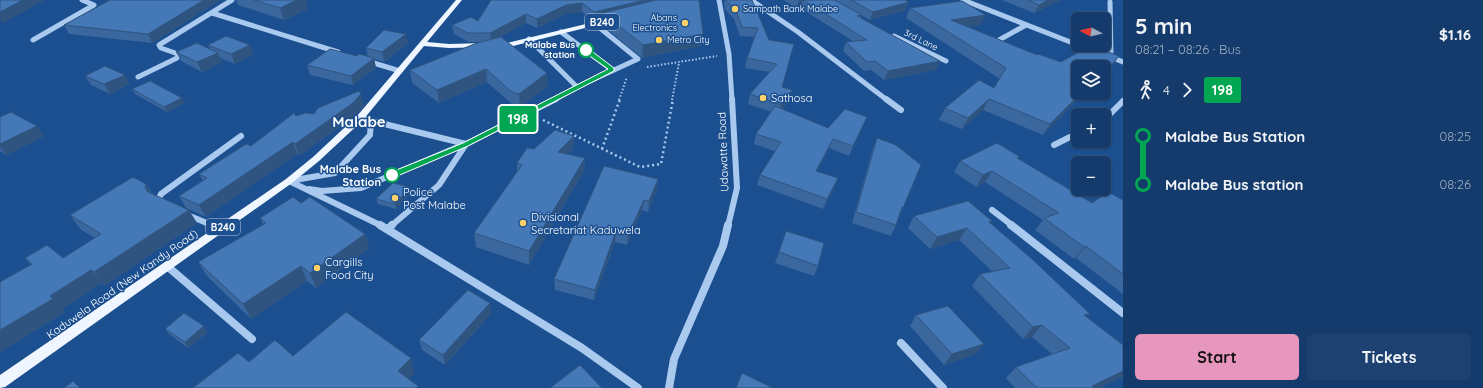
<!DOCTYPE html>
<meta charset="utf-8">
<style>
:root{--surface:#143b6b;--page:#1d4271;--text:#f1f3f6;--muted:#9dadc1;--line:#33557e;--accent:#e797bd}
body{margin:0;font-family:Quicksand,sans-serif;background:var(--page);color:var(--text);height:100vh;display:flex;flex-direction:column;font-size:15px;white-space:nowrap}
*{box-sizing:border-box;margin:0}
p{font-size:13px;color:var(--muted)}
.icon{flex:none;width:22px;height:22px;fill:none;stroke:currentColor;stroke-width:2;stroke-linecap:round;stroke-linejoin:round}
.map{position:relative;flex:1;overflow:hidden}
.panel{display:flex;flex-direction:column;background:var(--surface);width:360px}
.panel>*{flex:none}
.badge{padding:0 8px;border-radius:3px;font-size:14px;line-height:26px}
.needle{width:26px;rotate:277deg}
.tools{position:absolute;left:1071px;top:12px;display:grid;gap:8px}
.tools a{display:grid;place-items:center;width:40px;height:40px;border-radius:6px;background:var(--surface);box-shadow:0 1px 3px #0004,0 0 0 1px var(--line);font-size:20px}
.map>.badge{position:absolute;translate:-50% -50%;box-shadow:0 0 0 2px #fff}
.legs{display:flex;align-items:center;gap:6px;height:44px;padding:0 12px;font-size:13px}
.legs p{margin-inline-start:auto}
.head{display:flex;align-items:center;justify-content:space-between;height:68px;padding:0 12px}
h1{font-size:22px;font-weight:700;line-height:30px}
.cta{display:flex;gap:8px;margin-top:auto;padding:8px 12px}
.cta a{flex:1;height:46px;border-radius:6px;background:var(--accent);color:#111;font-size:16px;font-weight:700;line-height:46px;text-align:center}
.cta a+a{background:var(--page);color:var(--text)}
ul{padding:0 12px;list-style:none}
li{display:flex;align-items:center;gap:14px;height:48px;font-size:15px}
li i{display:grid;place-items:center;width:6px;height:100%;margin:0 5px;background:currentColor}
li i::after{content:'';width:10px;height:10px;margin:-5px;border:3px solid;border-radius:50%;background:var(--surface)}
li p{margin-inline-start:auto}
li:first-child i{background:linear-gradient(#0000 50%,currentColor 0)}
li:last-child i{background:linear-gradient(currentColor 50%,#0000 0)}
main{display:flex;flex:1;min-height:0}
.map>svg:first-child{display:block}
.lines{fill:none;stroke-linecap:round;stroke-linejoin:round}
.path-far1{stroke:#a9c9ee;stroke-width:2;stroke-dasharray:1.5 2;stroke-linecap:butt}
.path{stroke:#a9c9ee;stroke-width:2.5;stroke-dasharray:2 3;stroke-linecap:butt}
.minor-far2{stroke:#a9c9ee;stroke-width:5}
.minor-far1{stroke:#a9c9ee;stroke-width:6}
.minor{stroke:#a9c9ee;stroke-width:8}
.major{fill:#f0f6ff;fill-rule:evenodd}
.wall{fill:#3a679d}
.shaded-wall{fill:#305480}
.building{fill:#4478b7;stroke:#305480}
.line-1{fill:#00a651;stroke:#fff}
.poi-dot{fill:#ffd166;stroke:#1b4f8f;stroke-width:1.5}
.stop-1-dot{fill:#fff;stroke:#00a651;stroke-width:2}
.labels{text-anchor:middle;stroke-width:3;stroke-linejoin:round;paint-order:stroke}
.far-poi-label{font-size:9px;fill:#fff;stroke:#1b4f8f;text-anchor:start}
.far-street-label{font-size:9px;fill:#fff;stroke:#1b4f8f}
.far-stop-label{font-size:9px;font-weight:bold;fill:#fff;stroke:#1b4f8f;text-anchor:end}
.shield{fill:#1b4f8f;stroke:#bbcadd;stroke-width:1}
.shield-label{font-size:10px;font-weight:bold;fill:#fff}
.poi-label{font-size:11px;fill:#fff;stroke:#1b4f8f;text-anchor:start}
.street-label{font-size:11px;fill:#fff;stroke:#1b4f8f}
.stop-label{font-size:11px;font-weight:bold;fill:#fff;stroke:#1b4f8f;text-anchor:end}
.district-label{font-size:15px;font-weight:bold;fill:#fff;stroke:#1b4f8f}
</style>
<main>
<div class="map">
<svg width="1123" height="388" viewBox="0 0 1123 388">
<rect width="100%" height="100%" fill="#1b4f8f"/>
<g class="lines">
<path class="path-far1" d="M647,67L717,56
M619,100L627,77
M672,100L679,63"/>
<path class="path" d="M543,120L640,167L661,164L673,99
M602,149L620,99"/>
<path class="minor-far2" d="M719,0L729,54L732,100
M751,0L798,32L887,100
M963,0L1078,45
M1110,2L1111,57
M212,13L338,52
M561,32L612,70
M894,36L946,61
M529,39L577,87L638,59L595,24
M33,40L94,5L82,0
M992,44L1026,25
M1108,56L1123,62
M367,61L400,71
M138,77L177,58L178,54L161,48L159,45L232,0
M554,100L577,87"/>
<path class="minor-far1" d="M886,99L901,110
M360,118L466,144
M1104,120L1123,101
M1054,145L1078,133
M289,181L382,226
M289,181L335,173L370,135L371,122
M309,189L322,191L361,188L465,144
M161,203L158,201L161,194L241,136
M992,210L1013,226
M185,214L214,226
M391,226L439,185L466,144L556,99
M728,226L737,188L732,99"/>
<path class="minor" d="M211,225L220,229
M380,225L582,348L638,388
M1011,225L1123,313
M388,229L392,225
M167,266L252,339
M901,343L943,388
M669,388L674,359L723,246L728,225"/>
<path class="major" d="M456,0H462L427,42L449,44L485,43H488V47L449,48L424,46L363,120L319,161L292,183L5,387L0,388V375L286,179L313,157L357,116Z
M615,17L618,19L617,20L497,50L493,48L494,46Z"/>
</g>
<path class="wall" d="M110,0H219V1L152,43L69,34L64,25Z
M236,0H306L308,9L284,20L238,5Z
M491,0H699L703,34L701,46L642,58L602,25L603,19L593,20L582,12L566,14L537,28L526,23L496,39L548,86L520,107L513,105L487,82L439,103L412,83L410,70L483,42H469L454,34L452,25L478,21Z
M725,0H752L769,40L794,44L782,87L792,90L789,100L782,109L828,128L867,117L863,126L849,156L829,148L817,171L834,188L823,209L757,185L760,175L775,151L754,144L756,134L771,112L748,104L750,94L769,72L745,68L747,58L755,37L740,36L734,19L725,9L724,4Z
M784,0H905L906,10L870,20L861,15V18L940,61L936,70L884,80L871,70L864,71L843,51L846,42L853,41L800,8L796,9Z
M1002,0H1061L1034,13Z
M910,8L981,25L968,27L1037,55L1061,62L1119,56L1112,66L1078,93H1089L1084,98L1080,97L1043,135L983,110L962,129L939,120L945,108L994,88L1000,79L906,18Z
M408,43L384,62L374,59L376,68L353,85L310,75L307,65L357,56L368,57L366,48Z
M208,45H250L253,54L235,64L220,58L222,62L202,72L181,61L176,52L210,49Z
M85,76L130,84L110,94L91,85Z
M132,89L182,98L185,103L167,112L135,94Z
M364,106L356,115L299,156L297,154L206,217L186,208L179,196L203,181L199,174L251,146L296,116Z
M0,117L37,126L44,136L6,155L0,151Z
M574,136L573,149L568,154L585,158L584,171L529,265L476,247L474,233L517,172V163L534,149Z
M877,138L903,208L899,217L896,225L891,236L852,223L873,148Z
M1019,159L1092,203L1123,200V294L1076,258L1074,259L1035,230L1043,220L985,182L976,187L954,172L960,161Z
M658,179L657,189L648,212L642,210L627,245L615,242L594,300L555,290L554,279Z
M146,184L152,193L197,223L104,286L102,283L62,309L65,312L0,352V282L31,265L25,258H63L95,238L80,229L70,215Z
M410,187L411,193L396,209L378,204L376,199Z
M301,203L365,234L369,248L316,288L307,281L251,319L207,276L198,262L263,225L260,218Z
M914,216L992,221L990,223L1087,317L1123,345V377L1099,388H1015L1006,378L1016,367L1052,354L1032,337L1023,339L972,286L980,274L993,272L959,240L930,249L908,228Z
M786,231L818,266L814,276L775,263Z
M492,313L445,365L422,350L419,340Z
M916,315L976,354L944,365L910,326Z
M165,329L208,332L188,348L169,334Z"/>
<path class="shaded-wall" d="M23,0H45L3,23L0,19V12Z
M204,0H219V1L152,43L148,34Z
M297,0H306L308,9L284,20L280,8Z
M645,0H680L603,13V19L596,20V12Z
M799,0H803L800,8L796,9Z
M1048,0H1061L1034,13L1039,5Z
M909,2L906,10L870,20L873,12Z
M582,3V12L566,14L537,28V19L566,5Z
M526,14V23L491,42L490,33Z
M986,15L981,25L946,30L951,20Z
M406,34L408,43L384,62L382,52Z
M703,34L701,46L642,58L643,45Z
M250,45L253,54L235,64L231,54Z
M218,53L222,62L202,72L197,62Z
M1119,56L1112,66L1104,76V73Z
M374,58L376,68L353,85L351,76Z
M940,61L936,70L884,80L888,71Z
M486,69L487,82L439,103L437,90Z
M547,73L548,86L520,107L519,94Z
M125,75L130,84L110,94L104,84Z
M792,90L789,100L778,114L781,105Z
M1081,93H1083L1080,97L1043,135L1050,124Z
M361,94L364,106L356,115L299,156L295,144Z
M182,98L185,103L167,112L164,107Z
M989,99L983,110L962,129L968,118Z
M867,117L863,126L849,156L853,146Z
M37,126L44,136L6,155L0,147V144Z
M574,136L573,149L558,165V152Z
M833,139L829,148L812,180L816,171Z
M293,142L297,154L206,217L199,205Z
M585,158L584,171L529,265V251Z
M992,171L985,182L976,187L983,175Z
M838,178L834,188L823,209L827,199Z
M658,179L657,189L648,212L649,201Z
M146,184L154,198L153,202L145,188Z
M410,187L411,193L396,209L395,204Z
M644,200L642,210L627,245L628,235Z
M189,210L197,223L104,286L94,272Z
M967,228L959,240L930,249L937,237Z
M616,231L615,242L594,300L595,290Z
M365,234L369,248L316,288L310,273Z
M1086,246L1076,258L1074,259L1084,247Z
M301,266L307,281L251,319L243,304Z
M91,270L102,283L62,309L65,312L0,352V330L50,296Z
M490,303L492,313L445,365L443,355Z
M1042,325L1032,337L1023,339L1033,327Z
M204,326L208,332L188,348L185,342Z
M984,344L976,354L944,365L952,354Z
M411,358L415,373L402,385L398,371Z
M1123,371V377L1099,388H1090L1092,386Z"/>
<path class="building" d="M0,0H23L0,12Z
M110,0H204L148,34L64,25Z
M254,0H297L280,8Z
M491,0H645L594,12L582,3L566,5L537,19L526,14L490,33H468L452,25L471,17L478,21Z
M656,0H699L703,34L643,45L603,13Z
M726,0H752L769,40L794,44L782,87L792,90L781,105L750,94L777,64L747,58L758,28L742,27L736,10Z
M803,0H834L862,15L857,16L940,61L888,71L875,61L867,62L846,42L867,40Z
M851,0H905L909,2L873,12Z
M1028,0H1048L1039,5Z
M962,1L986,15L951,20L1037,55L1038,54L1061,62L1091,45L1119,56L1104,73V67H1078V93H1081L1050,124L989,99L968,118L945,108L979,80L994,88L1006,68L910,8Z
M384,30L406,34L382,52L366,48Z
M226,36L250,45L231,54L208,45Z
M501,37L547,73L519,94L512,92L486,69L437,90L410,70L477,43Z
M197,43L218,53L197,62L176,52Z
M330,49L357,56L359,54L374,58L351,76L307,65Z
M105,66L125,75L104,84L85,76Z
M150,81L182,98L164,107L132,89Z
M359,91L361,94L353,103L295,144L293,142L199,205L179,196L207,178L199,174L246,144L251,146L294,113L296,116L305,113L314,114L318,108Z
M775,106L828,128L845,109L867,117L853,146L833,139L816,171L838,178L827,199L760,175L781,142L756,134Z
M11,112L37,126L0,144V117Z
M555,130L574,136L558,152L585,158L529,251L474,233L522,165L517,163L527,148L534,149Z
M877,138L896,145L921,165L903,208L902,207L896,225L856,212Z
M997,143L1020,157L1017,158L1092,203L1108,192L1123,200V274L1086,246L1084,247L1044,218L1059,213L992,171L983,175L960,161Z
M604,166L658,179L649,201L644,200L628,235L616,231L595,290L554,279Z
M133,177L146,184L145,188L148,192L189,210L94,272L91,270L50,296L53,299L0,330V282L32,264L25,258L47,245L63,258L101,234L70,215Z
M393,183L410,187L395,204L376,199Z
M293,197L301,203L310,197L365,234L310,273L301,266L243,304L198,262L266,223L260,218Z
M968,201L992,221L989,222L1032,259L1090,314L1084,315L1123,345V371L1092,386L1094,388H1037L1016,367L1070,348L1042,325L1033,327L980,274L1010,268L967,228L937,237L914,216Z
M786,231L824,243L818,266L779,252Z
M468,290L490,303L443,355L419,340Z
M948,306L984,344L952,354L916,315Z
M346,312L411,358L398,371L418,386L416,388H193L238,353L249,362L275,340L293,356Z
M184,313L204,326L185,342L165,329Z
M580,365L602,388H550Z
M742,373L773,388H736Z
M73,381L80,388H64Z"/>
<path class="line-1" d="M584,49H589L614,68V71L468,146L395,177H389V173L463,143L608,69L584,52Z"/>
<g class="poi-dot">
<circle cx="735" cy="9" r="4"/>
<circle cx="685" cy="23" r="4"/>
<circle cx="659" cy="40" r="4"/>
<circle cx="763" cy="98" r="4"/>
<circle cx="395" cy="198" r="4"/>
<circle cx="523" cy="223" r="4"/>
<circle cx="317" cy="268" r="4"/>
</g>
<g class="stop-1-dot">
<circle cx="586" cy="50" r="7"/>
<circle cx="392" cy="175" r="7"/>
</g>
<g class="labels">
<g class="far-poi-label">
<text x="743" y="12">Sampath Bank Malabe</text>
<text x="677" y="21" text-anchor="end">Abans<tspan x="677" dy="10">Electronics</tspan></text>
<text x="667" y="43">Metro City</text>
</g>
<g class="far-street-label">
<text transform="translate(921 40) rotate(26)" y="3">3rd Lane</text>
</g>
<g class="far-stop-label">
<text x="575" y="48">Malabe Bus<tspan x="575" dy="10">station</tspan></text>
</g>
<g class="shield">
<rect x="585" y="14" width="34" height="16" rx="3"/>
<rect x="206" y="219" width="34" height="16" rx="3"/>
</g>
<g class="shield-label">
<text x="602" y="26">B240</text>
<text x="223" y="231">B240</text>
</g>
<g class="poi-label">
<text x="771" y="102">Sathosa</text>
<text x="403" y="196">Police<tspan x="403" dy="13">Post Malabe</tspan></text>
<text x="531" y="221">Divisional<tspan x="531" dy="13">Secretariat Kaduwela</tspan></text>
<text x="325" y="266">Cargills<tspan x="325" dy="13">Food City</tspan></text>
</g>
<g class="street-label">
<text transform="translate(723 152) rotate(-92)" y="4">Udawatte Road</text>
<text transform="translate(122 284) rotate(-35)" y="4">Kaduwela Road (New Kandy Road)</text>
</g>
<g class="stop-label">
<text x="381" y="173">Malabe Bus<tspan x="381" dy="13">Station</tspan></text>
</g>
<g class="district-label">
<text x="359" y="127">Malabe</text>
</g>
</g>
</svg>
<div class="tools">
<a><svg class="needle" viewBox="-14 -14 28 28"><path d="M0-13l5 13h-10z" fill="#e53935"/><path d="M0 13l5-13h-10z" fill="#9dadc1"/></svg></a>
<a><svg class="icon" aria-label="layers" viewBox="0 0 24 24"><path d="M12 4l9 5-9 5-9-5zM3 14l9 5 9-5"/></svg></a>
<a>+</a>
<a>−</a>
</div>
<b class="badge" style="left:518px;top:119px;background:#00a651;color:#fff">198</b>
</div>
<section class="panel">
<div class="head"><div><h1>5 min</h1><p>08:21 – 08:26 · Bus</p></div><b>$1.16</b></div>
<div class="legs"><svg class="icon" aria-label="walk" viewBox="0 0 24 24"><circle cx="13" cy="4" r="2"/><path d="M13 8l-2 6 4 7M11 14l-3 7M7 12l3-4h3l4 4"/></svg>4<svg class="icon" aria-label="forward" viewBox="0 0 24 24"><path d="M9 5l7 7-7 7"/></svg><b class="badge" style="background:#00a651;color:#fff">198</b></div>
<ul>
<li><i style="color:#00a651"></i><b>Malabe Bus Station</b><p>08:25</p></li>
<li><i style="color:#00a651"></i><b>Malabe Bus station</b><p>08:26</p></li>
</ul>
<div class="cta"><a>Start</a><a>Tickets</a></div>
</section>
</main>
